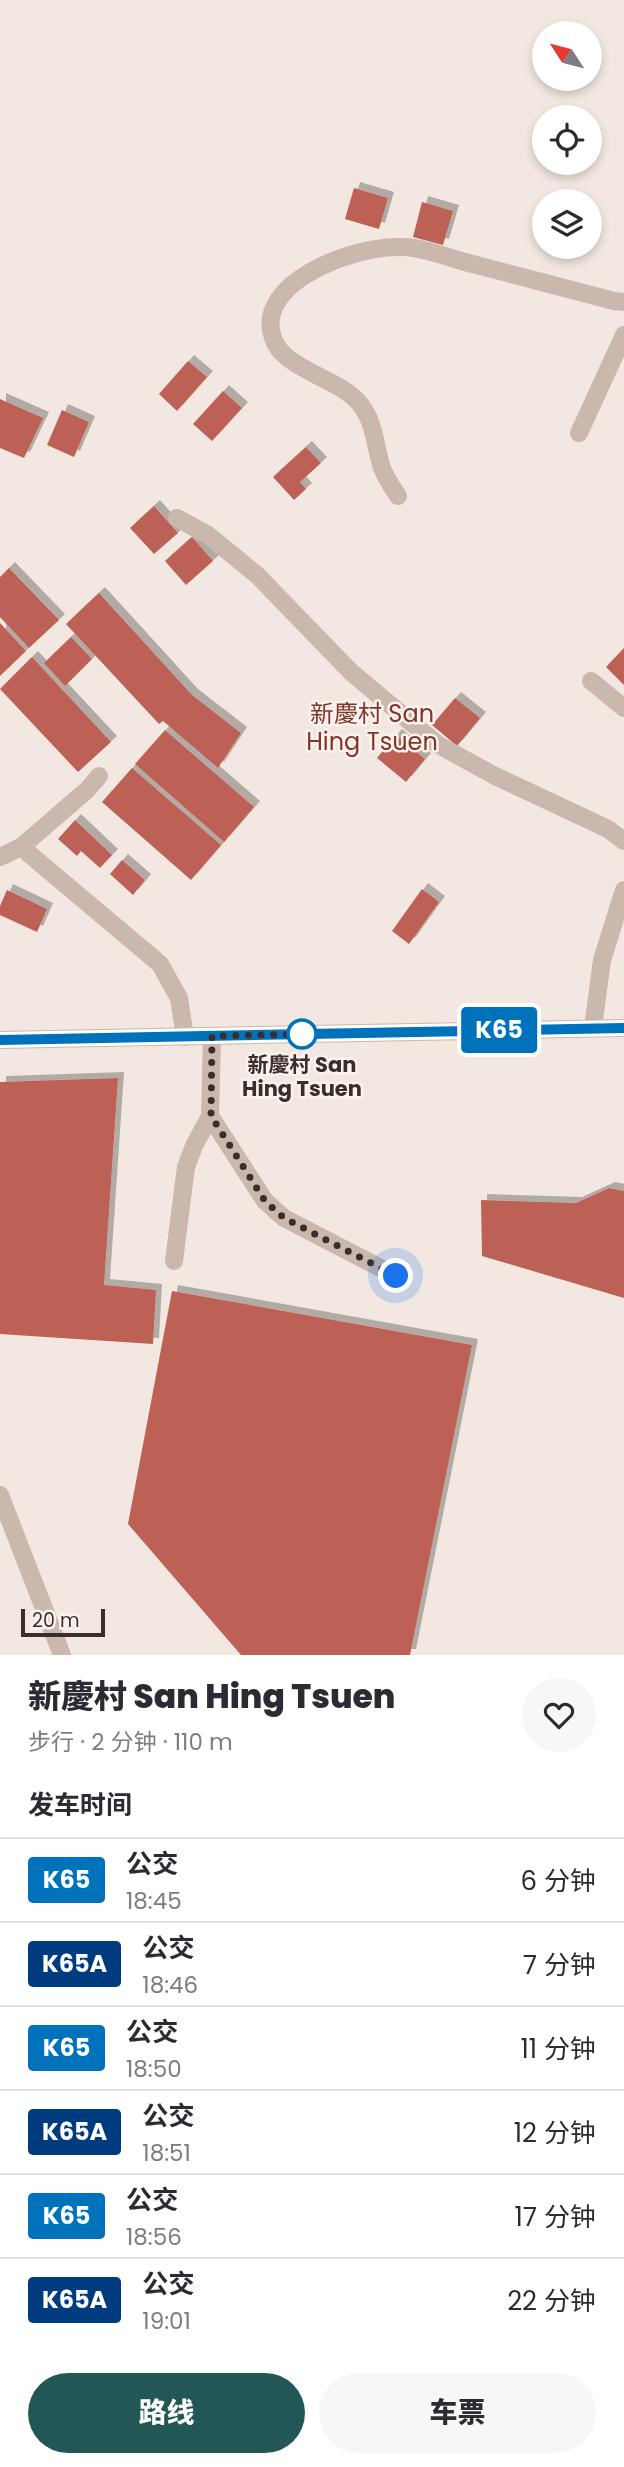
<!DOCTYPE html>
<html lang="zh">
<meta charset="utf-8">
<style>
:root{--surface:#fff;--page:#f7f7f7;--text:#2b2b33;--muted:#7c7c81;--line:#e1e1e2;--accent:#235755}
body{margin:0;font-family:Poppins,"Noto Sans SC",sans-serif;background:var(--page);color:var(--text);height:100vh;display:flex;flex-direction:column;font-size:26px;white-space:nowrap}
*{box-sizing:border-box;margin:0}
p{font-size:23px;color:var(--muted)}
.icon{flex:none;width:38px;height:38px;fill:none;stroke:currentColor;stroke-width:2;stroke-linecap:round;stroke-linejoin:round}
.map{position:relative;height:1655px;overflow:hidden}
.side{display:flex;flex-direction:column;background:var(--surface);flex:1}
.side>*{flex:none}
.badge{padding:0 14px;border-radius:5px;font-size:24px;line-height:46px}
.needle{width:46px;rotate:306deg}
.controls{position:absolute;left:532px;top:21px;display:grid;gap:14px}
.controls a{display:grid;place-items:center;width:70px;height:70px;border-radius:50%;background:var(--surface);box-shadow:0 4px 10px #0003;font-size:35px}
.scale{position:absolute;left:21px;bottom:18px;width:84px;box-sizing:border-box;padding-left:7px;border:4px solid #392e2b;border-top:0;font-size:19px;line-height:24px;white-space:nowrap;color:#392e2b;-webkit-text-stroke:5px #f9f2ed;paint-order:stroke}
.you{position:absolute;width:35px;height:35px;margin:-18px;border:5px solid #fff;border-radius:50%;background:#1a73e8;box-shadow:0 0 0 10px #1a73e833}
.map>.badge{position:absolute;translate:-50% -50%;box-shadow:0 0 0 4px #fff}
h2{padding:0 28px;font-size:26px;line-height:63px}
.round{display:grid;place-items:center;flex:none;width:74px;height:74px;border-radius:37px;background:var(--page)}
.summary{display:flex;align-items:center;justify-content:space-between;height:119px;padding:0 28px}
h1{font-size:33px;font-weight:800;line-height:52px}
.button{display:flex;gap:14px;margin-top:auto;padding:14px 28px}
.button a{flex:1;height:80px;border-radius:42px;background:var(--accent);color:#fff;font-size:28px;font-weight:800;line-height:80px;text-align:center}
.button a+a{background:var(--page);color:var(--text)}
ul{padding:0;list-style:none}
li{display:flex;align-items:center;gap:21px;height:84px;padding:0 28px;border-top:2px solid var(--line)}
li div{flex:1}
li b{display:block;font-size:26px}
li em{font-style:normal}
li .badge{min-width:77px;font-weight:700;text-align:center}
.map>svg:first-child{display:block}
.building{fill:#bd6054;filter:url(#shadow)}
.lines{fill:none;stroke-linecap:round;stroke-linejoin:round}
.service{stroke:#cab7ad;stroke-width:18}
.minor{stroke:#cab7ad;stroke-width:18}
.tertiary{stroke:#cab7ad;stroke-width:18}
.line-casing{stroke:#fff;stroke-width:16}
.line{stroke:#0072bc;stroke-width:10}
.walk{stroke:#392e2b;stroke-width:7;stroke-dasharray:0 12.6}
.stop-dot{fill:#fff;stroke:#0072bc;stroke-width:3.5}
.labels{text-anchor:middle;stroke-width:5;stroke-linejoin:round;paint-order:stroke}
.stop-label{font-size:21px;font-weight:bold;fill:#392e2b;stroke:#f9f2ed}
.quarter-label{font-size:24px;fill:#82342a;stroke:#f9f2ed}
</style>
<div class="map">
<svg width="624" height="1655" viewBox="0 0 624 1655">
<defs>
<filter id="shadow"><feDropShadow dx="6" dy="-6" stdDeviation="0" flood-color="#0004"/></filter>
</defs>
<rect width="100%" height="100%" fill="#f2e8e1"/>
<path class="building" d="M354,188L388,198L379,229L345,219Z
M422,202L453,211L443,245L413,237Z
M188,361L207,377L177,411L159,394Z
M223,391L242,408L212,441L193,424Z
M0,399L43,418L24,458L0,448Z
M62,410L89,422L74,457L47,445Z
M306,447L321,463L300,482L306,489L294,500L273,477Z
M154,506L178,533L154,554L130,528Z
M192,537L213,561L186,585L165,561Z
M9,568L59,620L29,648L0,617V577Z
M99,593L192,695L241,733L218,768L163,721L159,724L66,624Z
M0,623L26,651L0,676Z
M71,637L92,659L65,686L44,663Z
M624,648V685L606,667Z
M32,657L111,742L78,772L0,689Z
M455,698L480,718L457,746L432,725Z
M165,730L254,807L224,842L135,764Z
M396,735L425,759L406,782L377,758Z
M132,768L221,845L191,880L102,802Z
M75,820L112,855L100,868L81,851L77,856L58,839Z
M122,860L145,880L133,895L110,874Z
M422,889L439,902L409,944L392,931Z
M7,890L47,909L37,932L0,915V906Z
M118,1078L104,1285L156,1290L153,1344L0,1334V1082Z
M609,1188L624,1191V1298L482,1256L481,1200L576,1203Z
M172,1291L472,1345L410,1655H241L128,1524Z"/>
<g class="lines">
<path class="service" d="M210,1116L265,1201L284,1218L396,1276
M174,1261L186,1167L194,1146L210,1116L212,1036
M0,1495L62,1655"/>
<path class="minor" d="M579,433L624,335
M398,496C392,487 386,478 382,468C375,447 375,422 360,404C340,378 283,370 273,338C265,316 277,297 294,283C322,261 368,246 403,247C421,247 447,257 465,262C515,275 564,288 614,301L624,302
M177,518L208,535L257,575L351,672L437,744L493,775L608,829L624,841
M591,681L624,708
M99,776L87,790L21,847L160,964L179,998L185,1037
M0,857L21,847
M593,1028L602,960L624,890"/>
<path class="tertiary" d="M0,1040L624,1028"/>
</g>
<g class="lines">
<g class="line-casing">
<path id="line" d="M0,1040L624,1028"/>
</g>
<use href="#line" class="line"/>
<path class="walk" d="M302,1034H313L212,1036L211,1116L265,1201L284,1218L396,1276"/>
</g>
<circle class="stop-dot" cx="302" cy="1034" r="14"/>
<g class="labels">
<g class="stop-label">
<text x="302" y="1072">新慶村 San<tspan x="302" dy="24">Hing Tsuen</tspan></text>
</g>
<g class="quarter-label">
<text x="372" y="722">新慶村 San<tspan x="372" dy="28">Hing Tsuen</tspan></text>
</g>
</g>
</svg>
<div class="controls">
<a><svg class="needle" viewBox="-14 -14 28 28"><path d="M0-13l5 13h-10z" fill="#e53935"/><path d="M0 13l5-13h-10z" fill="#7c7c81"/></svg></a>
<a><svg class="icon" aria-label="locate" viewBox="0 0 24 24"><circle cx="12" cy="12" r="6"/><path d="M12 2v4M12 18v4M2 12h4M18 12h4"/></svg></a>
<a><svg class="icon" aria-label="layers" viewBox="0 0 24 24"><path d="M12 4l9 5-9 5-9-5zM3 14l9 5 9-5"/></svg></a>
</div>
<div class="scale">20 m</div>
<div class="you" style="left:396px;top:1276px"></div>
<b class="badge" style="left:499px;top:1030px;background:#0072bc;color:#fff">K65</b>
</div>
<section class="side">
<div class="summary"><div><h1>新慶村 San Hing Tsuen</h1><p>步行 · 2 分钟 · 110 m</p></div><a class="round"><svg class="icon" aria-label="heart" viewBox="0 0 24 24"><path d="M12 20l-8-8c-3-5 5-10 8-4 3-6 11-1 8 4z"/></svg></a></div>
<h2>发车时间</h2>
<ul>
<li><span class="badge" style="background:#0072bc;color:#fff">K65</span><div><b>公交</b><p>18:45</p></div><em>6 分钟</em></li>
<li><span class="badge" style="background:#003b80;color:#fff">K65A</span><div><b>公交</b><p>18:46</p></div><em>7 分钟</em></li>
<li><span class="badge" style="background:#0072bc;color:#fff">K65</span><div><b>公交</b><p>18:50</p></div><em>11 分钟</em></li>
<li><span class="badge" style="background:#003b80;color:#fff">K65A</span><div><b>公交</b><p>18:51</p></div><em>12 分钟</em></li>
<li><span class="badge" style="background:#0072bc;color:#fff">K65</span><div><b>公交</b><p>18:56</p></div><em>17 分钟</em></li>
<li><span class="badge" style="background:#003b80;color:#fff">K65A</span><div><b>公交</b><p>19:01</p></div><em>22 分钟</em></li>
</ul>
<div class="button"><a>路线</a><a>车票</a></div>
</section>
